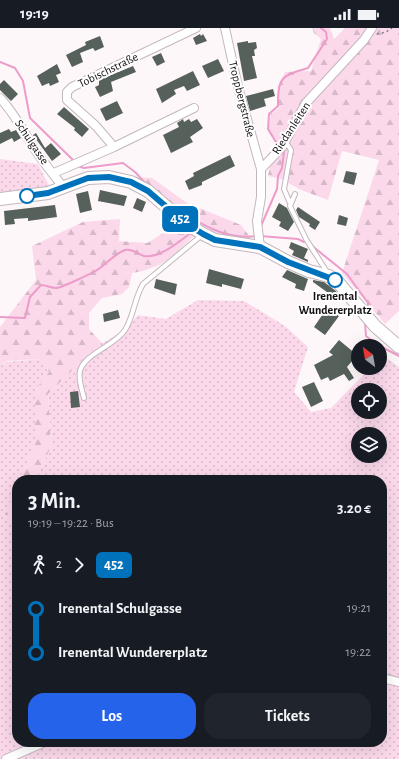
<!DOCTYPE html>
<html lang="de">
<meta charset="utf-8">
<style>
:root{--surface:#171b24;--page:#20242c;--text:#f1f3f6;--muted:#9ea1a6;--accent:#2563eb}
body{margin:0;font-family:"Alegreya Sans",sans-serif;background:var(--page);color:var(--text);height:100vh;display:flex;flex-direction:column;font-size:15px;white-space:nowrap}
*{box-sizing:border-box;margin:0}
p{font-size:13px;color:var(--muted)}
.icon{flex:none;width:22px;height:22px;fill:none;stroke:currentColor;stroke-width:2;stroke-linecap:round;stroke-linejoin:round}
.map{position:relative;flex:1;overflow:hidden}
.details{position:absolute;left:12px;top:447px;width:375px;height:272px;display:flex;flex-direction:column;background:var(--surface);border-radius:16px;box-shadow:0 4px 16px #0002}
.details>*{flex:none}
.badge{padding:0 8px;border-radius:6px;font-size:14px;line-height:26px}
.needle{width:26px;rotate:329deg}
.buttons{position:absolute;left:351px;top:311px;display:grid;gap:8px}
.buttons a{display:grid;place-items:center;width:36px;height:36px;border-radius:50%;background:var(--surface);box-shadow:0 4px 16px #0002;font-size:20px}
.map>.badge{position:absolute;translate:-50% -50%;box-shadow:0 0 0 2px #fff}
.legs{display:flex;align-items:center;gap:6px;height:44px;padding:0 16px;font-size:13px}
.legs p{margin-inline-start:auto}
.head{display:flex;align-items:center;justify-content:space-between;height:68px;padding:0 16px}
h1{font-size:22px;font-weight:700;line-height:30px}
.action{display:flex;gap:8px;margin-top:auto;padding:8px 16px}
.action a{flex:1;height:46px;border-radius:16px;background:var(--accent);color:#fff;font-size:16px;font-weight:700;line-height:46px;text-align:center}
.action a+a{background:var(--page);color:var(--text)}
ul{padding:0 16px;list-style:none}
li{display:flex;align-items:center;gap:14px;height:44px;font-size:15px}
li i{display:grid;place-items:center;width:6px;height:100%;margin:0 5px;background:currentColor}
li i::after{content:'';width:10px;height:10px;margin:-5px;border:3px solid;border-radius:50%;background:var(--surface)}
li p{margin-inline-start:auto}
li:first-child i{background:linear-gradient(#0000 50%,currentColor 0)}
li:last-child i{background:linear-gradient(currentColor 50%,#0000 0)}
.status{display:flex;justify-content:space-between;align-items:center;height:28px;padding:0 20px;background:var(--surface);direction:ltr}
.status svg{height:11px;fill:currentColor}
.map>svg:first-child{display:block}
.grass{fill:url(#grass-dots);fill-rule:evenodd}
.forest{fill:url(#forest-firs)}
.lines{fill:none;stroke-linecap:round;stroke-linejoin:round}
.stream{stroke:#ed9cc9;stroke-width:2}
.building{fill:#57615b}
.lane-casing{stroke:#c3b7bd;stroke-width:6}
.street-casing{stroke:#c3b7bd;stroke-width:10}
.secondary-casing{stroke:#c3b7bd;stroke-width:14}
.path{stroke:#858082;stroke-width:1.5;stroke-dasharray:2 3;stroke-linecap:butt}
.lane{stroke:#fff;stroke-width:4}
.street{stroke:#fff;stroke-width:8}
.secondary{stroke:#fff;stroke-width:12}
.line-1-casing{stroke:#fff;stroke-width:9}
.line-1{stroke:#0072bc;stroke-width:6}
.stop-1-dot{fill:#fff;stroke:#0072bc;stroke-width:2}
.labels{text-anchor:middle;stroke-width:4;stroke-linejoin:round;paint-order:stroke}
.street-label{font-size:12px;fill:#141012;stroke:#fff}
.stop-label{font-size:12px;font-weight:bold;fill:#141012;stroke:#fff}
</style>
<div class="status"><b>19:19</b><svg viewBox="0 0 49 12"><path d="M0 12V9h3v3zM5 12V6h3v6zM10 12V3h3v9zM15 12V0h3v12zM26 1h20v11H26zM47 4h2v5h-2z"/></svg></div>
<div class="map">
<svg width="399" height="731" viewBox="0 0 399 731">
<defs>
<pattern id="grass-dots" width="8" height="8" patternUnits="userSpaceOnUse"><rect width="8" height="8" fill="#fbd9eb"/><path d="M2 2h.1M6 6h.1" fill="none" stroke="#d6b9c8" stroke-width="1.8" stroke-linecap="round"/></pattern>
<pattern id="forest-firs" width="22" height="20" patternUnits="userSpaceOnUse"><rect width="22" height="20" fill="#fbd9eb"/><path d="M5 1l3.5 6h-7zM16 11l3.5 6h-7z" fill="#d6b9c8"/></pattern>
</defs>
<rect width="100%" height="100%" fill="#fef7fa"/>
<path class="grass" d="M0,131L38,136L49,158L0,172Z
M198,272L244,273L285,298L308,319L294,364L311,384L331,380L370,340H380V329L382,327L399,339V731H0V338L7,334L41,331L49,345L35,362V414L20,452H17V458L5,489L15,494L17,490V714H382V452H35L51,419L48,366L95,320L127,300L138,287L166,291ZM358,362H380V384H358ZM358,406H380V428H358Z"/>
<path class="forest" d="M312,0H330L334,11L345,0H399V283L385,296L342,245L379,132L342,123L328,172L301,162L281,151L268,148L275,115L268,100L271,86L279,80L278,59L285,44L311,43L321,11L314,5Z
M133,149L152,150L187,175L241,197L260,222L212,216L194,208C172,229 163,240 132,245L129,259L122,266L102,270L89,285V301L103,316L95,320L48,366L51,419L35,452H20L35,414V362L49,344L40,331L7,333L0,338V299L36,252L32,218L83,194L120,191L119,213L147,215L175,198L161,179L131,160Z
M17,458V490L15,494L4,489Z"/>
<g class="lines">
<path class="stream" d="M0,34L15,40L23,53L30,90L73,132
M279,119L268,101L269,86L278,78C278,49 281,48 308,40L327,11L326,4L321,0
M78,138L84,140L123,135L135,144L146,156
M178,181C202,197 226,212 256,208
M261,198L277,161L278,148L282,140L284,124L282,122
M260,208L298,211L304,214
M311,217L347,246L368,275L367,281
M0,289L25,290L30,269L41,257C46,257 51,260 56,260C61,260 95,244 100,240C107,235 116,225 125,222C132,220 137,226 144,228C160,231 181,212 192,204
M365,294L366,308L379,318
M380,318L399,328"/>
</g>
<path class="building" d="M200,6L201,8L203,6L207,13L196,17L193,10Z
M100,8L104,19L95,23L93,20L80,25L83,34L72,39L66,27L86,17L85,14Z
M248,13V15L256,14L257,20L254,22L255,28H252L257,50L244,53L237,15Z
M161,25L165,34L157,38L152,29Z
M218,31L224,43L208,50L202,38Z
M57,36L61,45L56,47L59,54L50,58L49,55L42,58L37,48Z
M133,38L136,44L111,54L113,63L100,69L95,59L99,57V52Z
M193,43L200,57L187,63L184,58L174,62L176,66L162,75L156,61Z
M4,52L18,66L11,73L0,62V56Z
M273,61L275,68L264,71L266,78L250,83L246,68Z
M117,73L123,85L106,93L100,81Z
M64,79L89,101L82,109L74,102L75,100L57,86Z
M183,91L184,94L189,91L191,94L197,91L203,100L190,109L193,114L171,125L163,107L179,99L177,95Z
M9,101L11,104L16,102L21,110L14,114L12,110L0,116V105Z
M36,105L45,120L51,115L61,126L52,133L33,107Z
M230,127L235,138L202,154V157L189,162L185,153L194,148L193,145Z
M346,143L357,145L354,157L343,154Z
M100,162L127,168L124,178L98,173Z
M88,163L92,182L80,185L76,166Z
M137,170L146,174L142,184L133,180Z
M279,175L287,180L294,194L288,203L279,198L281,194L272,189Z
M55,177L57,189L28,193V190L14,191L15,196L5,197L4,183Z
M298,179L320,194L315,202L309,198L310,196L299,189L296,182Z
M339,187L348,190L346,198L337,196Z
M291,214L308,221L304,230L308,232V234L292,227L294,223L289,220Z
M209,241L244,251L241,261L222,256V259L206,255Z
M287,242L308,251L304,263L295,260L296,256L282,249Z
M156,251L177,256L175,267L154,260Z
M313,252L324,254L336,263L340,269L338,272L313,254Z
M327,280L339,288L325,307L314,299Z
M118,282L120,290L104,294L103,286Z
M339,312L357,327L347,339L354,350L349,353L344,346L330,353L328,349L321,352L314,337L333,327L329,324Z
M314,354L323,373L311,379L302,359Z
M78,363L80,379L71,380L70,364Z"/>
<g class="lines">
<g class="lane-casing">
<path id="lane" d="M285,113L291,122L284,161L290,175
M295,166L290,178L306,211L327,244
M84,370C82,362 78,351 80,343C84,326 116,317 125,302C134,288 134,271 143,256L202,207"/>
</g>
<g class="street-casing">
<path id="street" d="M225,0L238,59L261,141V169L257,193L260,219
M0,70C19,90 29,116 46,137C52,145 57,151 63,159
M114,119L194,80
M261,141L282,119L306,75L364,12L372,0
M54,145L114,119L96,98L67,72V64L72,59L196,0
M382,650L399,654
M6,731L45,714"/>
</g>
<g class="secondary-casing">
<path id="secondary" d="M0,171L48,165L88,150L109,149L131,154L148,163L184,194L203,206L215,212L260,219L288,234L309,243L329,248L337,253L375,298L399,319"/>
</g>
<path class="path" d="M377,6L386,4L392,0"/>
<use href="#lane" class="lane"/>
<use href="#street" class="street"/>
<use href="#secondary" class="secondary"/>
</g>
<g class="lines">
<g class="line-1-casing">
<path id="line-1" d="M27,168L48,165L88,150L109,149L131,154L148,163L184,194L203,206L215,212L260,219L288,234L335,252"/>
</g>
<use href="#line-1" class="line-1"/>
</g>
<g class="stop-1-dot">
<circle cx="27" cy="168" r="7"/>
<circle cx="335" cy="252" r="7"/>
</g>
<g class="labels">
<g class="street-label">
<text transform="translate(108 42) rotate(-26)" y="4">Tobischstraße</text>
<text transform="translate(242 71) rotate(76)" y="4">Troppbergstraße</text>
<text transform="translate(291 100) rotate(-57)" y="4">Riedanleiten</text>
<text transform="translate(32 114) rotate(56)" y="4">Schulgasse</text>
</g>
<g class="stop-label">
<text x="335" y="272">Irenental<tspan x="335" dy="14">Wundererplatz</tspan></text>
</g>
</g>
</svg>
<div class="buttons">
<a><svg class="needle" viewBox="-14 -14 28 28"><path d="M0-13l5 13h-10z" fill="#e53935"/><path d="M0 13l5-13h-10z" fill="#9ea1a6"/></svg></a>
<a><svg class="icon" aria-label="locate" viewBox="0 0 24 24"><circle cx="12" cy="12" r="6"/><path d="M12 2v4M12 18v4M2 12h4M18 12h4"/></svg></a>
<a><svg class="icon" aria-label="layers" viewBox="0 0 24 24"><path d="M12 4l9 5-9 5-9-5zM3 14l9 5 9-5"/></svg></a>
</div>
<b class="badge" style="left:180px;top:191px;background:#0072bc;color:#fff">452</b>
<section class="details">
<div class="head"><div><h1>3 Min.</h1><p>19:19 – 19:22 · Bus</p></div><b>3.20 €</b></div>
<div class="legs"><svg class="icon" aria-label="walk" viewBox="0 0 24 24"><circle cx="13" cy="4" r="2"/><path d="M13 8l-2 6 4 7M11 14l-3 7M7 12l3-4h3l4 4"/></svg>2<svg class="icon" aria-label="forward" viewBox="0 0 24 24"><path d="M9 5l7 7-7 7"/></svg><b class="badge" style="background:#0072bc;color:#fff">452</b></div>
<ul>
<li><i style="color:#0072bc"></i><b>Irenental Schulgasse</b><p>19:21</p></li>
<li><i style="color:#0072bc"></i><b>Irenental Wundererplatz</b><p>19:22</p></li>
</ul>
<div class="action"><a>Los</a><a>Tickets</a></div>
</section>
</div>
